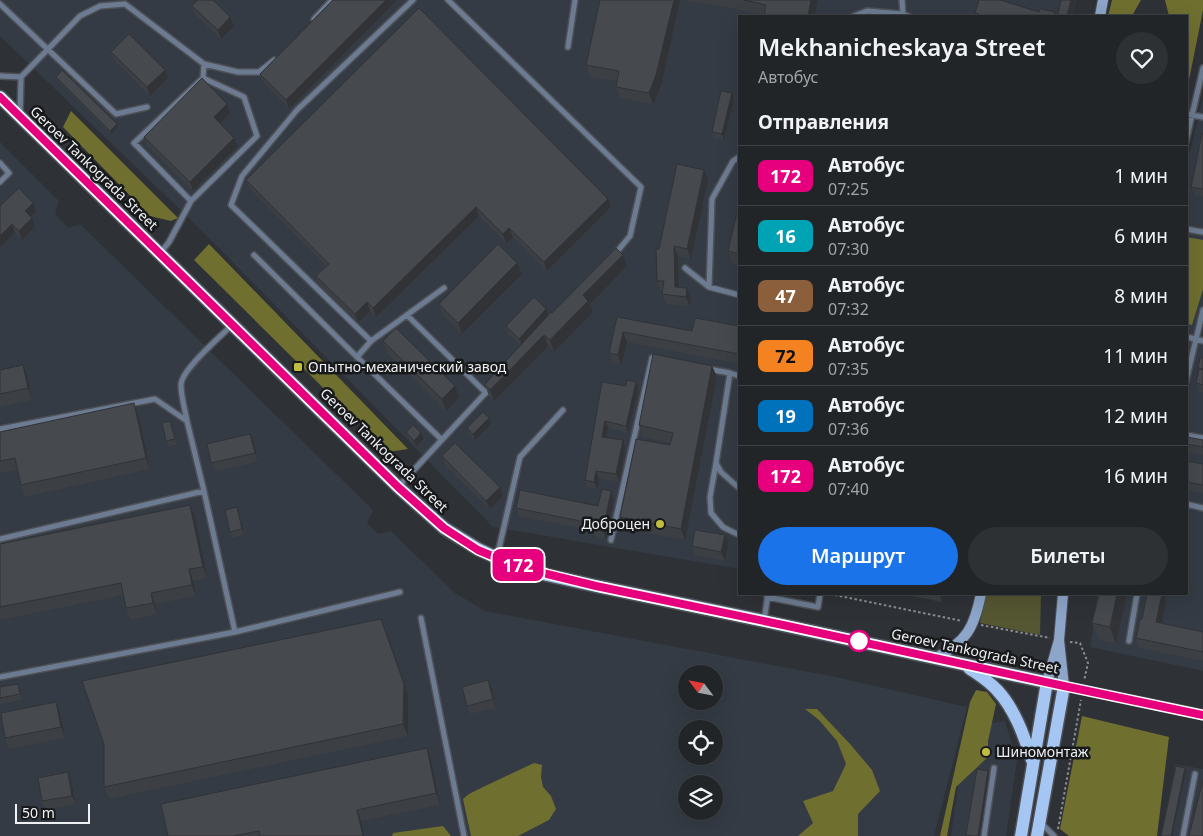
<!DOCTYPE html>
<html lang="ru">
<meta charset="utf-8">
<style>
:root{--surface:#222528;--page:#2e3134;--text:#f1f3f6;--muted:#a2a5a8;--line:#3f4245;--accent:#1a73e8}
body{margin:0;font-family:"Noto Sans",sans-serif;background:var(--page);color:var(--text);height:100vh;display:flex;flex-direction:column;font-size:19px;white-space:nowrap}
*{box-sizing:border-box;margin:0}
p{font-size:16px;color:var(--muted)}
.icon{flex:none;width:28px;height:28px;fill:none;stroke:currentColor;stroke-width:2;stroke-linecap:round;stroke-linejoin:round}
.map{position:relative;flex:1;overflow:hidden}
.details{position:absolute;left:738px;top:15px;width:450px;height:580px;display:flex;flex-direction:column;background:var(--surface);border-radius:0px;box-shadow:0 5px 20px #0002,0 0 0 1px var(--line)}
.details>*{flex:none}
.badge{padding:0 10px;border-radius:8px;font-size:18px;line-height:32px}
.needle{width:32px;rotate:302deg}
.buttons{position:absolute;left:678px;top:665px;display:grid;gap:10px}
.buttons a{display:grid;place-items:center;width:45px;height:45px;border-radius:50%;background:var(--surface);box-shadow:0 5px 20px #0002,0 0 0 1px var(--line);font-size:25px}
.scale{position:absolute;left:15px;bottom:12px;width:75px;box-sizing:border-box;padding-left:5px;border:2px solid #eef0f3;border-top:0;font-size:14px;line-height:18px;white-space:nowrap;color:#eef0f3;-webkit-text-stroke:4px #18191b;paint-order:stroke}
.map>.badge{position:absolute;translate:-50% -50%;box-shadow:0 0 0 2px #fff}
h2{padding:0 20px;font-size:19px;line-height:45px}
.round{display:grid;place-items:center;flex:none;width:52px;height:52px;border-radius:26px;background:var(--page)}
.summary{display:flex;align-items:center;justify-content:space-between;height:85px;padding:0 20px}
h1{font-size:24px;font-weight:600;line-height:38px}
.button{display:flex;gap:10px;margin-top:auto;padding:10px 20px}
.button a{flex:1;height:58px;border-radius:30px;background:var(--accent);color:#fff;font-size:20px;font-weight:600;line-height:58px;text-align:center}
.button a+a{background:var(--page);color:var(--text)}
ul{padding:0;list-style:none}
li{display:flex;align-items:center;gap:15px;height:60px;padding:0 20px;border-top:1px solid var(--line)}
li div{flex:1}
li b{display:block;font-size:19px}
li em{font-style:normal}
li .badge{min-width:55px;font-weight:700;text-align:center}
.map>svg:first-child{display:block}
.built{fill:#343b44;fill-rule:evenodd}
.green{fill:#555632}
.forest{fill:#6f6f30}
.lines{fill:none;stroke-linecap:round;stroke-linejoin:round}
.lane-casing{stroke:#4d5054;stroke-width:8}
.secondary-casing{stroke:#4d5054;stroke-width:12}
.primary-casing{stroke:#4d5054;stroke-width:15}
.path{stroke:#898c90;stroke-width:2;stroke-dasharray:2.5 2.5;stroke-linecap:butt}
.lane{stroke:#6c7b91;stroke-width:5}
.secondary{stroke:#8ca5c8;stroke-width:10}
.primary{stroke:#a5c5f2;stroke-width:12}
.wall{fill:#3c3f43}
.shaded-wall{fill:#313337}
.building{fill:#46494e;stroke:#313337}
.line-casing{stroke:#fff;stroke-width:11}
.line{stroke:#e6007e;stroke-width:8}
.poi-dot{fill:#bfbe41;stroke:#18191b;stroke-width:2}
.stop-dot{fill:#fff;stroke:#e6007e;stroke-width:2.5}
.labels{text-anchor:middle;stroke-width:5;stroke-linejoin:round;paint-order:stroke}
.street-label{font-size:14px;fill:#eef0f3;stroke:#18191b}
.poi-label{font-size:14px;fill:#eef0f3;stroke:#18191b;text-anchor:start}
</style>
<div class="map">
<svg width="1203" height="836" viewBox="0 0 1203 836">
<rect width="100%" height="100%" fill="#2e3136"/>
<path class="built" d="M0,0H1076L1072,16H739V569L493,527L196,225L0,36Z
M1203,98V671L1090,647L1098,594H1186V167Z
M0,142L59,201L55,214L68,228L80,224L373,510L367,523L378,534L391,531L455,593L485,611L836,677L967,707L934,836H0ZM686,674H714V701H686ZM686,729H714V756H686ZM686,784H714V811H686Z
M1005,721L1017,761L1006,836H951L961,766L985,724Z
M1175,764L1203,769V836H1161Z"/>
<path class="green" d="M985,594H1041L1040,635L980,623Z"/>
<path class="forest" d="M1112,0H1141L1132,16H1108Z
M1165,0H1203V10L1188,85H1186V16H1169Z
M71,111L178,218L171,221L150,216L63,127Z
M1186,237L1203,240V289L1192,325L1186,324Z
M209,244L408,449L388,452L194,260Z
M976,690L987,692L996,704L988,741V757L956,787L947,836H940L970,702Z
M805,709H817L850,744L872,770L880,791L858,814V836H798L813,823L803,801L833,791L846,764L837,741L819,720Z
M1082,716L1169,737L1157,836H1069L1060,829Z
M534,763L542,765L541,777L543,787L551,796L556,809L549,820L518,836H471L463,799L469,794L483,787Z
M443,826L451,836H392L393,833Z"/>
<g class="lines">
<g class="lane-casing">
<path id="lane" d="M413,0L297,110L242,176L231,205L371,341L444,288
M448,0L641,187L630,236L615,254
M902,0L903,14
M0,4L116,114L147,107
M854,16L867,11L903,14L908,16
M314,19L332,0
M568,47L575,0
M0,76L21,77L20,114
M21,77L80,16L100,6L125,4L204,64L238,72H259L274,60
M203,78L244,97L257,136L191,201L134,143L203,78L204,64
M1186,114L1203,117
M1186,141L1203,68
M0,163L9,173L0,182
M1186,229L1203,232
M161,252L169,242L191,201
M254,255L357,357L442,440
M685,268L709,287L739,295
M709,287L712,199L733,161L739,157
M407,315L486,393
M1186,337L1196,339L1203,310
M357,357L371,341
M708,369L730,373
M739,376L730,373L716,463L710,497L711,513L723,527L739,535
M1186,381L1196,339L1203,341
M187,421C185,409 181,397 181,385C181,370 220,337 232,325
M0,429L155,399L187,421L204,491L235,632
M1186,435L1203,438
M716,463L721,472L739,488
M398,487L491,387
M1186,504L1203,508
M0,539L204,491
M611,540L652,358L658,360
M497,557L520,457L563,410
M767,597L818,607L820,594
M421,618L464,836
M764,621L768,594
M1129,641L1137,594
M0,677L235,632L400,592
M1042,824L1054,836
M984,836L994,768
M1183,836L1195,774"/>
</g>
<g class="secondary-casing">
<path id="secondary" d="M1100,16L1103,0
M1059,640L1064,686L1203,715
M936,658C967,641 974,628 981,594
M1047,682L1059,640L1063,594"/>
</g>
<g class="primary-casing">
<path id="primary" d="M0,97L398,487L444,528L478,549L497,558L547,575L596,586L764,621L1064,686L1037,836
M969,668C979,675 989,681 997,690C1015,709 1024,736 1032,760
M1021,836L1047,682"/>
</g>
<path class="path" d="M830,594L962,621
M981,625L1050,638
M1070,642L1080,643L1088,663L1084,681
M1058,829L1081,700"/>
<use href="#lane" class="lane"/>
<use href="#secondary" class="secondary"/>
<use href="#primary" class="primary"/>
</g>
<path class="wall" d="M333,0H397L289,109L263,82L260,74Z
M600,0H680L661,86L653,104L620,98L616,87L617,81L590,77L586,65Z
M681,0H818L815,16H764V15L700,2L699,3Z
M192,6L230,17L234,26L221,39L195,15Z
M1039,12L1054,16H976L975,13Z
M111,52L168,78L150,96L114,60Z
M56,77L118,127L111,134L57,80Z
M734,99L724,140L714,138L712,132Z
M230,113L220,123L234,138L238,146L193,191L147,145L144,137Z
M1203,134V197L1194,195L1191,187Z
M246,180L608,199L611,207L547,271L513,237L506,243L479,216L376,317L370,311L358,322L319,285L316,276L326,266L249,188Z
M708,180L691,259L678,256L679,287L687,288L691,298L690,307L666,304L662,294L663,291H660L657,281L659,249Z
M33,203L36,211L31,217L35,227L22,240L15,233L0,206Z
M739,204V264L732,263L728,251Z
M623,255L627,266L590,304L593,312L554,352L548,346L494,401L489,396L485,385L520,346L509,335L506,326L546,309L548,316L552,313Z
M522,274L462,334L443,315L439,304Z
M617,317L692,331L739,326V364L627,342L621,365L613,363L609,353Z
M383,341L459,397L446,411L387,353Z
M1203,358V392H1199L1196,383L1199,369L1198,368Z
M712,366L717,377L685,540L624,529L620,517L670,445L671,443L643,437L639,425Z
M0,370L27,376L32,400L0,407Z
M602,382L638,390L628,433L608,428L606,437L625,448L619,482L599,478L597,489L587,487L585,480Z
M138,414L150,469L25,497L21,485L17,470L2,473L0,469V432Z
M170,421L177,444L169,447L166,441Z
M491,424L475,440L469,434L467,428Z
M406,432L424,439L416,446L408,438Z
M250,434L254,443L258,462L215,471L211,463Z
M1203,440V455L1189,453L1186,445V441Z
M442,456L500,487L503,496L490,509L445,465Z
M1186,461L1203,464V493L1186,490Z
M614,499L606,539L596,537L594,531L519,516L516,508L598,506Z
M237,507L244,535L232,538L230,532Z
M195,516L207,578L193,581L196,596L155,604L157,614L130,620L126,608L124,595L0,620V544Z
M728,544L725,561L695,555L692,546Z
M902,594H944L942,602Z
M1099,594H1127L1116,644L1099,640L1092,623Z
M1147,594H1164L1166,601L1161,623L1203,632V661L1139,648L1136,638L1142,619Z
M488,680L492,689L496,708L470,714L467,706Z
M18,684L22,700L0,704V687Z
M408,695V736L109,799L104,787Z
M60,714L65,738L9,749L5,738Z
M427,748L431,760L440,805L361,821L364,836H168Z
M71,781L76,804L45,810L42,801Z"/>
<path class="shaded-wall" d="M386,0H397L289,109L286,100Z
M674,0H680L661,86L653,104L649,93Z
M811,0H818L815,16H808Z
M1071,0H1075L1071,16H1067Z
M230,17L234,26L221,39L218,30Z
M165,70L168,78L150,96L147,87Z
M732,93L734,99L724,140L722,134Z
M227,104L230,113L217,126L214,117Z
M117,124L118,127L111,134L110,131Z
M234,138L238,146L193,191L190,182Z
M704,170L708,180L691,259L687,249Z
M608,199L611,207L547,271L544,262Z
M33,203L36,211L28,220L25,211Z
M476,207L479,216L376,317L373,308Z
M32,218L35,227L22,240L19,231Z
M12,224L15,233L0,247V236Z
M509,228L513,237L506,243L503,234Z
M674,246L678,256L679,297L675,287Z
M623,255L627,266L590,304L593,312L554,352L550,340L583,295Z
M517,263L522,274L462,334L458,323Z
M687,288L691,298L690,307L686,297Z
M367,302L370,311L358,322L355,314Z
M546,309L549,318L522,347L519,339Z
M623,332L627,342L621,365L618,355Z
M544,335L548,346L494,401L490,390Z
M23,365L27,376L32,400L28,388Z
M712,366L717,377L685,540L681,529Z
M636,382L638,390L628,433L626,426Z
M455,386L459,397L446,411L442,399Z
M134,403L138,414L150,469L146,458Z
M489,418L491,424L475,440L473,434Z
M605,421L608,428L605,444L602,437Z
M421,433L424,439L416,446L414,441Z
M250,434L254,443L258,462L255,453Z
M623,440L625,448L619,482L616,474Z
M596,471L599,478L597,489L594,482Z
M500,487L503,496L490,509L486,501Z
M611,491L614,499L606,539L603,531Z
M190,505L195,516L207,578L203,567Z
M237,507L239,513L244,535L242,529Z
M725,535L728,544L725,561L721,552Z
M189,569L193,581L196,596L192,585Z
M151,593L155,604L157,614L153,603Z
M939,594H944L942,602Z
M1117,594H1127L1116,644L1110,627Z
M1162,594H1164L1166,601L1160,632L1156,622Z
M386,630L408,695V736L403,724Z
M488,680L492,689L496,708L493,699Z
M56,702L60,714L65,738L61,727Z
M427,748L431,760L440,805L436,793Z
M1185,768L1186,771L1172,836H1171Z
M988,771L989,774L980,836H978Z
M68,772L71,781L76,804L72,796Z
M357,810L361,821L364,836H363Z"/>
<path class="building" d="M198,0H213L230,17L218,30L192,6Z
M333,0H386L286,100L260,74Z
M600,0H674L656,75L649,93L616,87L619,71L586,65Z
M744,0H811L808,16H764L766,5Z
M979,0H1000L1039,12L1040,9L1055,12L1054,16H985L975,13Z
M1061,0H1071L1067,16L1058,15Z
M419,8L608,199L544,262L509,228L503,234L476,207L373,308L367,302L355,314L316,276L329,264L246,180Z
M129,34L165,70L147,87L111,52Z
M62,70L117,124L110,131L56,77Z
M202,78L227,104L214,117L234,138L190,182L144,137Z
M721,91L732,93L722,134L712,132Z
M1202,134H1203V189L1191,187Z
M677,164L704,170L687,249L674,246L675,287L687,288L686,297L662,294L664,281H657L656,249H659Z
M19,188L33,203L25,211L32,218L19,231L12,224L0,236V206Z
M739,204V254L728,251Z
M498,244L517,263L458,323L439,304Z
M616,248L623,255L583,295L588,301L550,340L544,335L490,390L485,385L486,383L551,312L552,313Z
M534,297L546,309L519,339L506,326Z
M617,317L692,331L695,318L739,326V354L623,332L618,355L609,353Z
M396,328L455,386L442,399L383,341Z
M653,354L712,366L681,529L620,517L636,439L670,445L673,433L639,425Z
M1200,358H1203V369L1198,368Z
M23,365L28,388L0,394V370Z
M1199,369L1203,370V385L1196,383Z
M627,380L636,382L626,426L605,421L602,437L623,440L616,474L596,471L594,482L585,480L602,382L626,386Z
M134,403L146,458L21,485L15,458L0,461V432Z
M483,412L489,418L473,434L467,428Z
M170,421L175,439L166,441L162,423Z
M413,425L421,433L414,441L406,432Z
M250,434L255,453L211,463L207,444Z
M1187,437L1203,440V447L1186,444Z
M455,443L500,487L486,501L442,456Z
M1186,461L1203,464V485L1186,482Z
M602,489L611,491L603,531L593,529L595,524L516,508L520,490L598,506Z
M190,505L203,567L189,569L192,585L151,593L153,603L126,608L121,583L0,607V544Z
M237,507L242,529L230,532L225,510Z
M695,530L725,535L721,552L692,546Z
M1099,594H1117L1110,627L1092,623Z
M1147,594H1162L1156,622L1203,632V652L1136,638L1140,619H1142Z
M381,619L404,684L403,724L104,787V744L82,681Z
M488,680L493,699L467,706L462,687Z
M18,684L20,694L0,698V687Z
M56,702L61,727L5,738L1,713Z
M427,748L436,793L357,810L363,836H260L259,831L233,836H168L161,804Z
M1176,766L1185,768L1171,836H1161Z
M977,769L988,771L978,836H972L966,835Z
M68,772L72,796L42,801L38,778Z
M1203,780V836H1189Z"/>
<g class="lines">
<g class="line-casing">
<path id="line" d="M0,97L398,487L444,528L478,550L497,558L547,574L596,586L783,625L1064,686L1203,715"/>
</g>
<use href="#line" class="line"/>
</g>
<g class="poi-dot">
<rect x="293" y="362" width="10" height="10" rx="2.5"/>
<circle cx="660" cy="524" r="5"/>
<circle cx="986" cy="752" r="5"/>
</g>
<circle class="stop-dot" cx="859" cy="641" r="10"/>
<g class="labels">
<g class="street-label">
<text transform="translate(94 168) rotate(44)" y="5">Geroev Tankograda Street</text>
<text transform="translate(384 450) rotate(44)" y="5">Geroev Tankograda Street</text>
<text transform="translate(975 651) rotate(12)" y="5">Geroev Tankograda Street</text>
</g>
<g class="poi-label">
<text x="308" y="372">Опытно-механический завод</text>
<text x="650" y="529" text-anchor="end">Доброцен</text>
<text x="996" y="757">Шиномонтаж</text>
</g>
</g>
</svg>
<div class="buttons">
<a><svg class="needle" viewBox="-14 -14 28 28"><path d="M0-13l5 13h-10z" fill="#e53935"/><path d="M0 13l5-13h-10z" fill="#a2a5a8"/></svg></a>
<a><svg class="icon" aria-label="locate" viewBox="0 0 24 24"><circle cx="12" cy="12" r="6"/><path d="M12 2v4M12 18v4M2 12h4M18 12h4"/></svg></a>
<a><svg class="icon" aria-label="layers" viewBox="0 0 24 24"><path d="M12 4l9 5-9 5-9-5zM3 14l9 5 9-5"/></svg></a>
</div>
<div class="scale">50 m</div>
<b class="badge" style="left:518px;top:565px;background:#e6007e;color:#fff">172</b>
<section class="details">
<div class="summary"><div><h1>Mekhanicheskaya Street</h1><p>Автобус</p></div><a class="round"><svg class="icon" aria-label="heart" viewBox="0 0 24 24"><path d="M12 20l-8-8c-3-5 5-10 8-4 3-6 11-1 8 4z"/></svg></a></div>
<h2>Отправления</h2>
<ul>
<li><span class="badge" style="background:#e6007e;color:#fff">172</span><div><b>Автобус</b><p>07:25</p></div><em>1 мин</em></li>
<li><span class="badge" style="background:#00a3b4;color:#fff">16</span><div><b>Автобус</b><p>07:30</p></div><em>6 мин</em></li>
<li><span class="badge" style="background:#8b5e3c;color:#fff">47</span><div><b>Автобус</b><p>07:32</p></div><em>8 мин</em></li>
<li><span class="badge" style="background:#f58220;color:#111">72</span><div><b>Автобус</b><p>07:35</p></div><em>11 мин</em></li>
<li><span class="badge" style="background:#0072bc;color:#fff">19</span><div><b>Автобус</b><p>07:36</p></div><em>12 мин</em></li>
<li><span class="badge" style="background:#e6007e;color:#fff">172</span><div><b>Автобус</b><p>07:40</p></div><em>16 мин</em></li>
</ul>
<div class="button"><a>Маршрут</a><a>Билеты</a></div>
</section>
</div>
